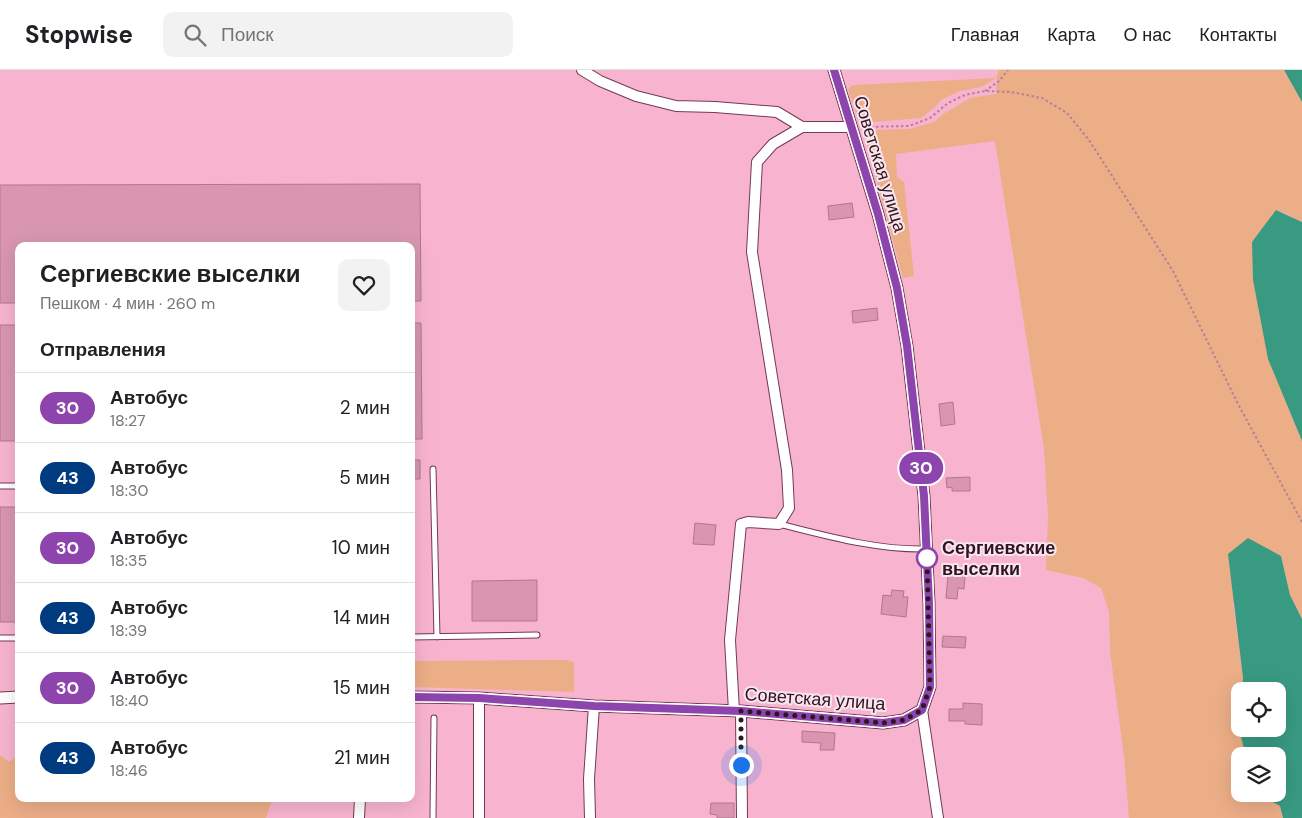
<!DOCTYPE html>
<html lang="ru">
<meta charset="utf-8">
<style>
:root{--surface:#fff;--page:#f2f2f2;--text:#202124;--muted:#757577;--line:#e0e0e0}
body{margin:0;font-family:"DM Sans",sans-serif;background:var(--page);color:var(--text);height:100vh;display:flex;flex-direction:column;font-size:19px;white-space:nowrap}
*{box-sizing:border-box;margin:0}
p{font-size:16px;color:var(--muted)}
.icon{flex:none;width:28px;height:28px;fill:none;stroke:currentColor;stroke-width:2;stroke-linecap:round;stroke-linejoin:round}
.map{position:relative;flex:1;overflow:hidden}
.side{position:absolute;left:15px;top:172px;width:400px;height:560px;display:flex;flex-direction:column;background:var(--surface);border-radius:10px;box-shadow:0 5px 20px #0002}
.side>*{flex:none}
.badge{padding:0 10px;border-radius:16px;font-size:18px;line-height:32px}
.tools{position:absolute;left:1231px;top:612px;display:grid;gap:10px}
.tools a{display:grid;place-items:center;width:55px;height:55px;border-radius:10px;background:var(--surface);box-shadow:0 5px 20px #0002;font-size:25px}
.you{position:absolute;width:25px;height:25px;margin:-12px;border:4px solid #fff;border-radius:50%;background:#1a73e8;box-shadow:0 0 0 8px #1a73e833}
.map>.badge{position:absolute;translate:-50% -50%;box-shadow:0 0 0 2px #fff}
h2{padding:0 25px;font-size:19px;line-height:45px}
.round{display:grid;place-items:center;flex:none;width:52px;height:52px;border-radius:10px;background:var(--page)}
.headline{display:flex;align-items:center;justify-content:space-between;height:85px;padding:0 25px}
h1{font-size:24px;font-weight:800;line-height:38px}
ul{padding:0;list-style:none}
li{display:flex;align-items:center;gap:15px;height:70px;padding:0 25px;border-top:1px solid var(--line)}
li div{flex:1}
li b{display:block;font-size:19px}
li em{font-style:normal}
li .badge{min-width:55px;font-weight:700;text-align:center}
header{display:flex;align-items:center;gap:30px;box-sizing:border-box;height:70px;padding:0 25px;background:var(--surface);border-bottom:1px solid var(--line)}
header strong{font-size:24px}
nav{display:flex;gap:28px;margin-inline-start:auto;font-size:18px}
.search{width:350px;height:45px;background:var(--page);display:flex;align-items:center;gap:12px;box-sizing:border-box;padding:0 18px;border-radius:10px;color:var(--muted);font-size:19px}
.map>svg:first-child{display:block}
.green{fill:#ecae87}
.water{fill:#399a82}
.building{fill:#d896b1;stroke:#b4758f}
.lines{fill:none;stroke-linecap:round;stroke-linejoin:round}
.service-casing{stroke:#733a53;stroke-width:7}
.minor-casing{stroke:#733a53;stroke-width:12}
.tertiary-casing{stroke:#733a53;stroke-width:13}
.path{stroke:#b58095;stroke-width:2;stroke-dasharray:2.5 2.5;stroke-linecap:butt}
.service{stroke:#fff;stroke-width:5}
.minor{stroke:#fff;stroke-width:10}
.tertiary{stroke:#fff;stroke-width:11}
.line-casing{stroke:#fff;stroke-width:11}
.line{stroke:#8e44ad;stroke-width:8}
.walk{stroke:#2e1620;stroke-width:5;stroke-dasharray:0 9}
.stop-dot{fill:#fff;stroke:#8e44ad;stroke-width:2.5}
.labels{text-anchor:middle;stroke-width:4;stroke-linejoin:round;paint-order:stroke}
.street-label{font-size:18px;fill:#2e1620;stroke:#fbe5ed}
.stop-label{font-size:18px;font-weight:bold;fill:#2e1620;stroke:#fbe5ed;text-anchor:start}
</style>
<header>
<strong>Stopwise</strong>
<div class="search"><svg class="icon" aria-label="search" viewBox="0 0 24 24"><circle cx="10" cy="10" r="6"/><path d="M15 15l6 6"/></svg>Поиск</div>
<nav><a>Главная</a><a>Карта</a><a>О нас</a><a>Контакты</a></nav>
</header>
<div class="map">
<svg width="1302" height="748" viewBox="0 0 1302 748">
<rect width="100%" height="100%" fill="#f8b4cf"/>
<path class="green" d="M999,0H1284L1302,32V152L1282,142L1276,140L1268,289L1302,371V549L1290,525L1281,486L1233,532L1243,608L1237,652L1246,686H1240V724H1260L1261,726L1280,736L1283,748H1129L1124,687L1110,581L1109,542L1101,518L1083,508L1046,500L1048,447L1044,379L995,71L896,84L897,107L904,112L914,206L903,208L865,67L868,60L909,59L934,52L943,44L970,28L996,24L997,8L981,17L960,21L941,30L934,38L921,48L874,52L859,51L848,19L853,15L996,8Z
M566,590L574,592V622L411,617V591Z
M19,684V729H272L266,748H0V685L9,692Z"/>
<path class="water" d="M1284,0H1302V32Z
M1276,140L1302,152V371L1268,289L1253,210L1252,172Z
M1248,468L1281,486L1290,525L1302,549V748H1283L1280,736L1261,726L1260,724H1278V686H1246L1237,652L1240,630V659H1278V621H1241L1243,608L1228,484Z"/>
<path class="building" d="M420,114L421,231H411V176H19V233H0V115Z
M852,133L854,147L829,150L828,136Z
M877,238L878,250L853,253L852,241Z
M411,253H421L422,369H411Z
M0,255H19V371H0Z
M953,332L955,354L941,356L939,334Z
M411,390H420V409H411Z
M970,407V421H952V417L947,418L946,408Z
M0,437H19V552H0Z
M695,453L716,455L714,475L693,474Z
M948,505L965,506L964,519L958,518L957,529L946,528Z
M537,510V551H472V511Z
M892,520L904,521L903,527H908L906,547L881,544L883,525L891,526Z
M943,566L966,567L965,578L942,577Z
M963,633L982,634V655L965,654V651H949V639H963Z
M802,661L835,663L834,680H820L821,673L802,672Z
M711,733H734V748H717V745L710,744Z"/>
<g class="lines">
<g class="service-casing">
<path id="service" d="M433,399L437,567
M0,416H19
M779,454C827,466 876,480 926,479
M411,567L537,565
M0,568H19
M433,748L434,648"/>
</g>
<g class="minor-casing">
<path id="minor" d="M582,0L600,11L636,26L676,36L715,37L777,42L802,57
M922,640L938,748
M734,641L730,570L741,454L748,452L779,454L789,438L787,400L752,182L757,92L773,74L802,57H851
M741,641L742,748
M359,748L360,729
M479,748V628
M590,748L589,709L594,636"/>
</g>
<g class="tertiary-casing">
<path id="tertiary" d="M411,627L479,628L594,636L741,641L883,653L904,650L922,640L930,617L929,533L924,426L907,276L897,218L878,144L834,0
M0,628L19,627"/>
</g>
<path class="path" d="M985,21L999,11L1008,0
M861,57L909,56L930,48L948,33L965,25L985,21L1011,22L1042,28L1067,43L1089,70L1173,201L1238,334L1302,452"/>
<use href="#service" class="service"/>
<use href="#minor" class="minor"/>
<use href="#tertiary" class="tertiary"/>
</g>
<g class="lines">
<g class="line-casing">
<path id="line" d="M411,627L479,628L594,636L741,641L883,653L904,650L922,640L930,617L929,533L924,426L907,276L897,218L878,144L834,0"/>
</g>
<use href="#line" class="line"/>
<path class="walk" d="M741,695V641L883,653L904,650L922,640L930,617L927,488"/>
</g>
<circle class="stop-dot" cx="927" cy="488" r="10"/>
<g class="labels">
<g class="street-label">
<text transform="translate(880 94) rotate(73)" y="6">Советская улица</text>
<text transform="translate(815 629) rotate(4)" y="6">Советская улица</text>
</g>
<g class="stop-label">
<text x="942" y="484">Сергиевские<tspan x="942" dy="21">выселки</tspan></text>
</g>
</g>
</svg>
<div class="tools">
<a><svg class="icon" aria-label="locate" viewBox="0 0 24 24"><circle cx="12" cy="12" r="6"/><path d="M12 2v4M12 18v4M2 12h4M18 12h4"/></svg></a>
<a><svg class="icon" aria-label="layers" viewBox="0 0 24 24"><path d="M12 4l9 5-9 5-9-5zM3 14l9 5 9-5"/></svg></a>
</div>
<div class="you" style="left:741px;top:695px"></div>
<b class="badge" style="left:921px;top:398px;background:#8e44ad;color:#fff">30</b>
<section class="side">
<div class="headline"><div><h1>Сергиевские выселки</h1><p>Пешком · 4 мин · 260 m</p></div><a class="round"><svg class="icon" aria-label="heart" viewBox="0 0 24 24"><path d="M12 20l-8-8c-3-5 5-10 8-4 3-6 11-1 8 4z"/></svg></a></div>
<h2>Отправления</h2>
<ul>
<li><span class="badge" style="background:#8e44ad;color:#fff">30</span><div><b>Автобус</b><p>18:27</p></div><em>2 мин</em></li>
<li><span class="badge" style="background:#003b80;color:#fff">43</span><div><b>Автобус</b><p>18:30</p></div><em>5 мин</em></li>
<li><span class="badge" style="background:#8e44ad;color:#fff">30</span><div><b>Автобус</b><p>18:35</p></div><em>10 мин</em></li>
<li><span class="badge" style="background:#003b80;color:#fff">43</span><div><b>Автобус</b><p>18:39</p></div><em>14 мин</em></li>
<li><span class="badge" style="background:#8e44ad;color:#fff">30</span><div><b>Автобус</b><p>18:40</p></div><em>15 мин</em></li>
<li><span class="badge" style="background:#003b80;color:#fff">43</span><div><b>Автобус</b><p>18:46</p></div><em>21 мин</em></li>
</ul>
</section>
</div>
